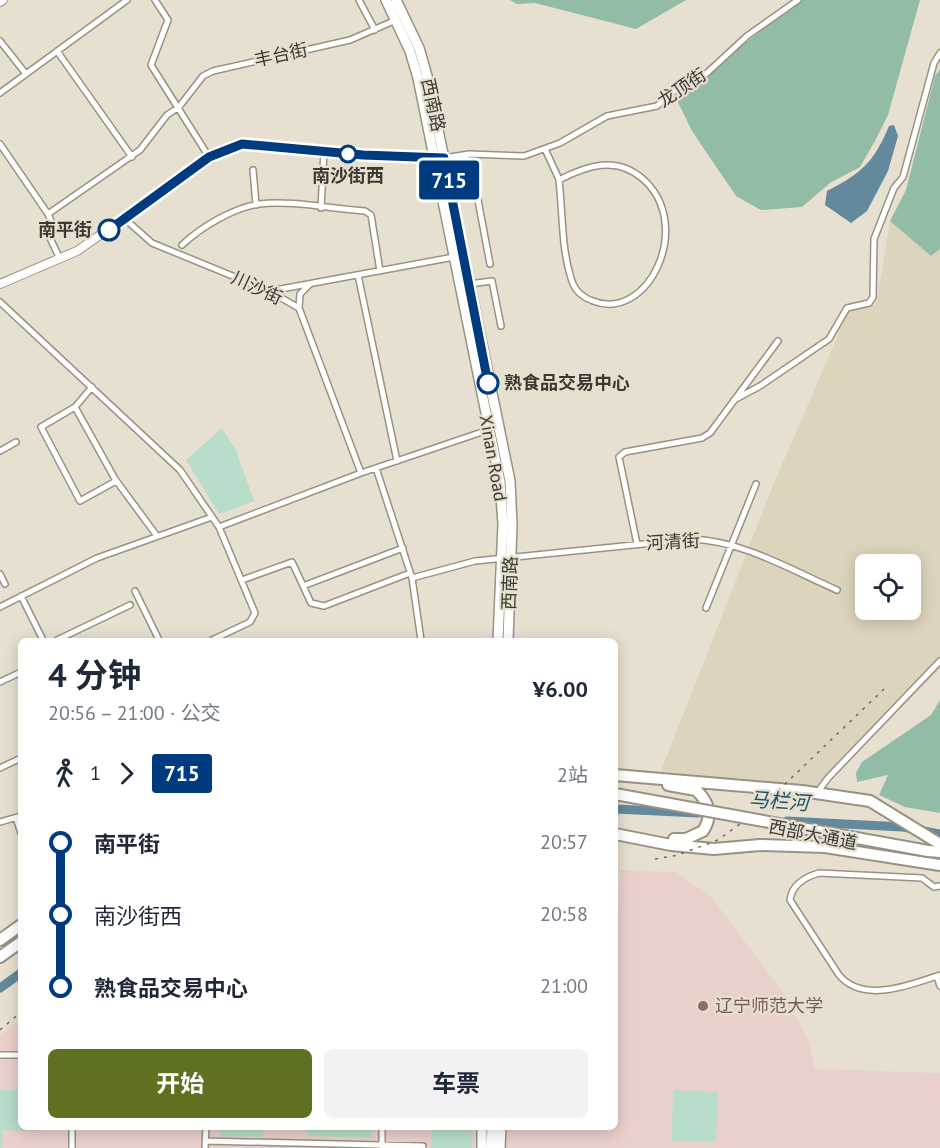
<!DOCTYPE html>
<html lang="zh">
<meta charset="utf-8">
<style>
:root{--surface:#fff;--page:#f2f2f3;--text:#1f2937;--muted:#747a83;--accent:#5d7120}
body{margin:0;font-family:"PT Sans","Noto Sans SC",sans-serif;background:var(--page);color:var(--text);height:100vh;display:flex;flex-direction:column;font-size:22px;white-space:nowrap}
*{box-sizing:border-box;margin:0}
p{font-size:20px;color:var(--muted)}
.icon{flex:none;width:33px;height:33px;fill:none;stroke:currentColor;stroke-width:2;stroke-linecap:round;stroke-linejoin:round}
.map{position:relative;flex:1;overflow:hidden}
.panel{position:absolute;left:18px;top:638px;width:600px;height:492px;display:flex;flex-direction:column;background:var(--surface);border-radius:9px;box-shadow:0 3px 15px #0003}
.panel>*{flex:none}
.badge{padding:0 12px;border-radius:4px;font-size:21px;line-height:39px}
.controls{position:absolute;left:855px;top:554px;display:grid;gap:12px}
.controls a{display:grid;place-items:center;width:66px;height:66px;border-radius:9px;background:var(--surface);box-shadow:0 3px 15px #0003;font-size:30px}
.map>.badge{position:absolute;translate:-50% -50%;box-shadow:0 0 0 3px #fff}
.legs{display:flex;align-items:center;gap:9px;height:66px;padding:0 30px;font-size:20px}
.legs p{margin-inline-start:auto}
.head{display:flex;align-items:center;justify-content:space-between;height:102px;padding:0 30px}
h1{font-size:33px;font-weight:700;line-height:45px}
.button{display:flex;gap:12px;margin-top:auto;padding:12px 30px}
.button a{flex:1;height:69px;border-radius:9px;background:var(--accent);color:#fff;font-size:24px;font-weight:700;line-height:69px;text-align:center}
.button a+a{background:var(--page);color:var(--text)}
ul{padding:0 30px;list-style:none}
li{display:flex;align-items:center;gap:21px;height:72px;font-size:22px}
li i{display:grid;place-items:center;width:9px;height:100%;margin:0 8px;background:currentColor}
li i::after{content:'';width:15px;height:15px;margin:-8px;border:4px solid;border-radius:50%;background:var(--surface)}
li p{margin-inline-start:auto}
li:first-child i{background:linear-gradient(#0000 50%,currentColor 0)}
li:last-child i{background:linear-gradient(currentColor 50%,#0000 0)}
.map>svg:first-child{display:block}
.built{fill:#ddd4bd;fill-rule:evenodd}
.education{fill:#ead0ca}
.green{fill:#b8ddca}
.forest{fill:#93bca7}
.water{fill:#62899c}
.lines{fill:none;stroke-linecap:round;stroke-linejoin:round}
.river{stroke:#62899c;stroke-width:9}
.street-casing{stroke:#989283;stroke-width:8}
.secondary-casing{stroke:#989283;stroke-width:10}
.primary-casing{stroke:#989283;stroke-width:12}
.highway-casing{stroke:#989283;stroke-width:14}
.street{stroke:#fff;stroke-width:5}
.secondary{stroke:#fff;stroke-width:8}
.primary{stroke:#fff;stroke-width:9}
.highway{stroke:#fff;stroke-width:10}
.rail{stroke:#6f6b62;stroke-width:1.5;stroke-dasharray:3 6;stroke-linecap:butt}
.highway-bridge-casing{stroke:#989283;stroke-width:14;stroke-linecap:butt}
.highway-bridge{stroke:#fff;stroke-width:10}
.line-1-casing{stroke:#fff;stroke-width:14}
.line-1{stroke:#003b80;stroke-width:9}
.stop-1-dot{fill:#fff;stroke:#003b80;stroke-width:3}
.education-dot{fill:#8d6e63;stroke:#e7e0d0;stroke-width:2}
.labels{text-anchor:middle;stroke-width:4.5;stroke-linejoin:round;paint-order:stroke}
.street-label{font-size:18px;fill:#3b3932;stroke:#e7e0d0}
.stop-label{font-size:18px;font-weight:bold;fill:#3b3932;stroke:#e7e0d0}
.education-label{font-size:18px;fill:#785e54;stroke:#e7e0d0;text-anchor:start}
.water-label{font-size:20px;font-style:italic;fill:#1c5167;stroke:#e7e0d0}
</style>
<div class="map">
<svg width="940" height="1148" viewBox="0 0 940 1148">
<rect width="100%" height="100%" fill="#e7e0d0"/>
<path class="built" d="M890,221L931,256L940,249V669L818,791L661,771L774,483L848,312L876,304ZM866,564H910V609H866Z"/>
<path class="education" d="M620,870L676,872L712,898L783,993L809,1042L815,1069L940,1073V1148H505V1127L615,1126V993Z
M21,1019V1126H476V1148H0V1035Z"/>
<path class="green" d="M222,428L236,450L254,501L219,514L186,460Z
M0,1090H21V1126L36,1127V1131L3,1130L2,1148H0Z
M673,1090L718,1092L716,1142L672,1141Z
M221,1127H263L262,1137L220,1136Z
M308,1127H371V1138L308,1136Z
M432,1127H473L472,1148H431Z"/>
<path class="forest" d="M510,0H686L636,29L535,3L517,4Z
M802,0H920L888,115L875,141L860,167L830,183L802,207L761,210L736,196L692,131L675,96Z
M940,69V249L931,256L890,221L906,190L935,76Z
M940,700V813L905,807L879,795L888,775L857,782L856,773L862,762L931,715Z"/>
<path class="water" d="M894,125L898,136L888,171L867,211L851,223L825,205L827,191C862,173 874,162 889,126Z"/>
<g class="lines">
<path class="river" d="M615,809L699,813
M787,821L903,827L940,834
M0,988L21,973"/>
<g class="street-casing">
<path id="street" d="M155,0L168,20L151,65L209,157
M359,0L375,30
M0,41L26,74
M57,51L132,157
M0,93L127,0
M0,144L48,214L51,221L50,238L60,259
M545,149L558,177L559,180C563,215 561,251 573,284C577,293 584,298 593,301C648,323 695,225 643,179C616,155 586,166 559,180
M465,155L475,184L490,264
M444,158L469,154L524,156L560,143L607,116L657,106L671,93L707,73L747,36L798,0
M253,170L256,205
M321,208L324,151
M48,214L140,150L167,115L179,107L203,76L213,71L350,40L396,20
M125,219L152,243L269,291L299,308L361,473
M182,245C201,227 233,208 259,204C291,200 333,209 365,211L371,215L380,271
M358,275L397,461
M469,284L492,281L501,326
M270,291L454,257
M0,302L180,470L219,527L255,613L250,622L212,640
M299,308L300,294L310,284
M92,387L75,407L41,427L80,501L116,481
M734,400L760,386L829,339L847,308L869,303L873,297L874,239L894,188L903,177L934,63L940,53
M75,407L115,479L157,536
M0,451L16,442
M376,468L412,578L421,640
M219,527L361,473L491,429
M637,544L619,457L625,452L702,438L710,433L778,341
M0,574L5,584
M412,578L475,561L692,539C743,541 791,570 837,590
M242,580L292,562L311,603L324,606L410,573
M303,586L403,548
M135,591L159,640
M21,596L43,640
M0,607L97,558L212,517
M706,608L756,484
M57,640L130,605
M0,682L21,672
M0,768L21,758
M817,793L828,778L940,661
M16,818L21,833
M0,822L21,816
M940,886L934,887L922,878L819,873C805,877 792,884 790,900L839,975C863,1004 910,985 940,975
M937,976L940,986
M0,1055H21
M72,1126V1148
M205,1141L423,1146
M382,1146V1126
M205,1148L206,1126"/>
</g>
<g class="secondary-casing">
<path id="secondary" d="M0,2L3,0
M0,284L77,251L224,149L241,144L438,159"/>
</g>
<g class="primary-casing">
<path id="primary" d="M386,0L410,51L418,78L500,482L503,524L498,640
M396,0L419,48L427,76L510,481L512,524L508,640
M482,1148V1126
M491,1148L492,1126
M500,1148L501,1126"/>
</g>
<g class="highway-casing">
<path id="highway" d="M615,775L802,791L870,801L940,844
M668,785L696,790C709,802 713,816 703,831L686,839H674
M615,834L671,845L714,849L760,845L825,847L940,865
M928,851L940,852
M0,940L21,925
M0,957L21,942"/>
</g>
<use href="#street" class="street"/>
<use href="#secondary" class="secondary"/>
<use href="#primary" class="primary"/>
<use href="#highway" class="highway"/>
<path class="rail" d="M655,859L678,855L718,840L756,812L884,689
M0,1030L21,1012"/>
<g class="highway-bridge-casing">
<path id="highway-bridge" d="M615,794L928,851"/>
</g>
<use href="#highway-bridge" class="highway-bridge"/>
</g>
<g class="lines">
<g class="line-1-casing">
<path id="line-1" d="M109,230L209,157L242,144L363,155L444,158L488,383"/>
</g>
<use href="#line-1" class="line-1"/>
</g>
<g class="stop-1-dot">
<circle cx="348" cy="154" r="8"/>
<circle cx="109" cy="230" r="10"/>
<circle cx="488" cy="383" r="10"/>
</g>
<circle class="education-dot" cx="703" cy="1006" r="6"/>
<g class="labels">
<g class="street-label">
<text transform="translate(281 55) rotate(-12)" y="6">丰台街</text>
<text transform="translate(682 88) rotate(-34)" y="6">龙顶街</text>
<text transform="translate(433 105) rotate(78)" y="6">西南路</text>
<text transform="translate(257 288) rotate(25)" y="6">川沙街</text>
<text transform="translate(493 458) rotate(80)" y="6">Xinan Road</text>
<text transform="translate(673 542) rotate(-3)" y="6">河清街</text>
<text transform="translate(510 583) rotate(-88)" y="6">西南路</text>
<text transform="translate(813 835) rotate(11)" y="6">西部大通道</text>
</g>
<g class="stop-label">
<text x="348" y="182">南沙街西</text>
<text x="92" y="236" text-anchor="end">南平街</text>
<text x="504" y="389" text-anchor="start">熟食品交易中心</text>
</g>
<g class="education-label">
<text x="715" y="1012">辽宁师范大学</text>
</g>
<g class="water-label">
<text transform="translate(779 801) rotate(4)" y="7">马栏河</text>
</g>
</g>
</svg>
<div class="controls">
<a><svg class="icon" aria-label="locate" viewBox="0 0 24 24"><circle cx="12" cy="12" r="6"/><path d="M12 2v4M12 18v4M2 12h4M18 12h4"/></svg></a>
</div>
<b class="badge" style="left:449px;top:180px;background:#003b80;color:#fff">715</b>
<section class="panel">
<div class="head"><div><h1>4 分钟</h1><p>20:56 – 21:00 · 公交</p></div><b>¥6.00</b></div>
<div class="legs"><svg class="icon" aria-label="walk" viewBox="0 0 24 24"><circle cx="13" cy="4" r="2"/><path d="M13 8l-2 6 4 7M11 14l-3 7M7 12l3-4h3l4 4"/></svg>1<svg class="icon" aria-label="forward" viewBox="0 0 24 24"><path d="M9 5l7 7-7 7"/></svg><b class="badge" style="background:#003b80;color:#fff">715</b><p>2站</p></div>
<ul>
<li><i style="color:#003b80"></i><b>南平街</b><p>20:57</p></li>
<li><i style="color:#003b80"></i><span>南沙街西</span><p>20:58</p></li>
<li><i style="color:#003b80"></i><b>熟食品交易中心</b><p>21:00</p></li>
</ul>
<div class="button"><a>开始</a><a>车票</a></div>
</section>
</div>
